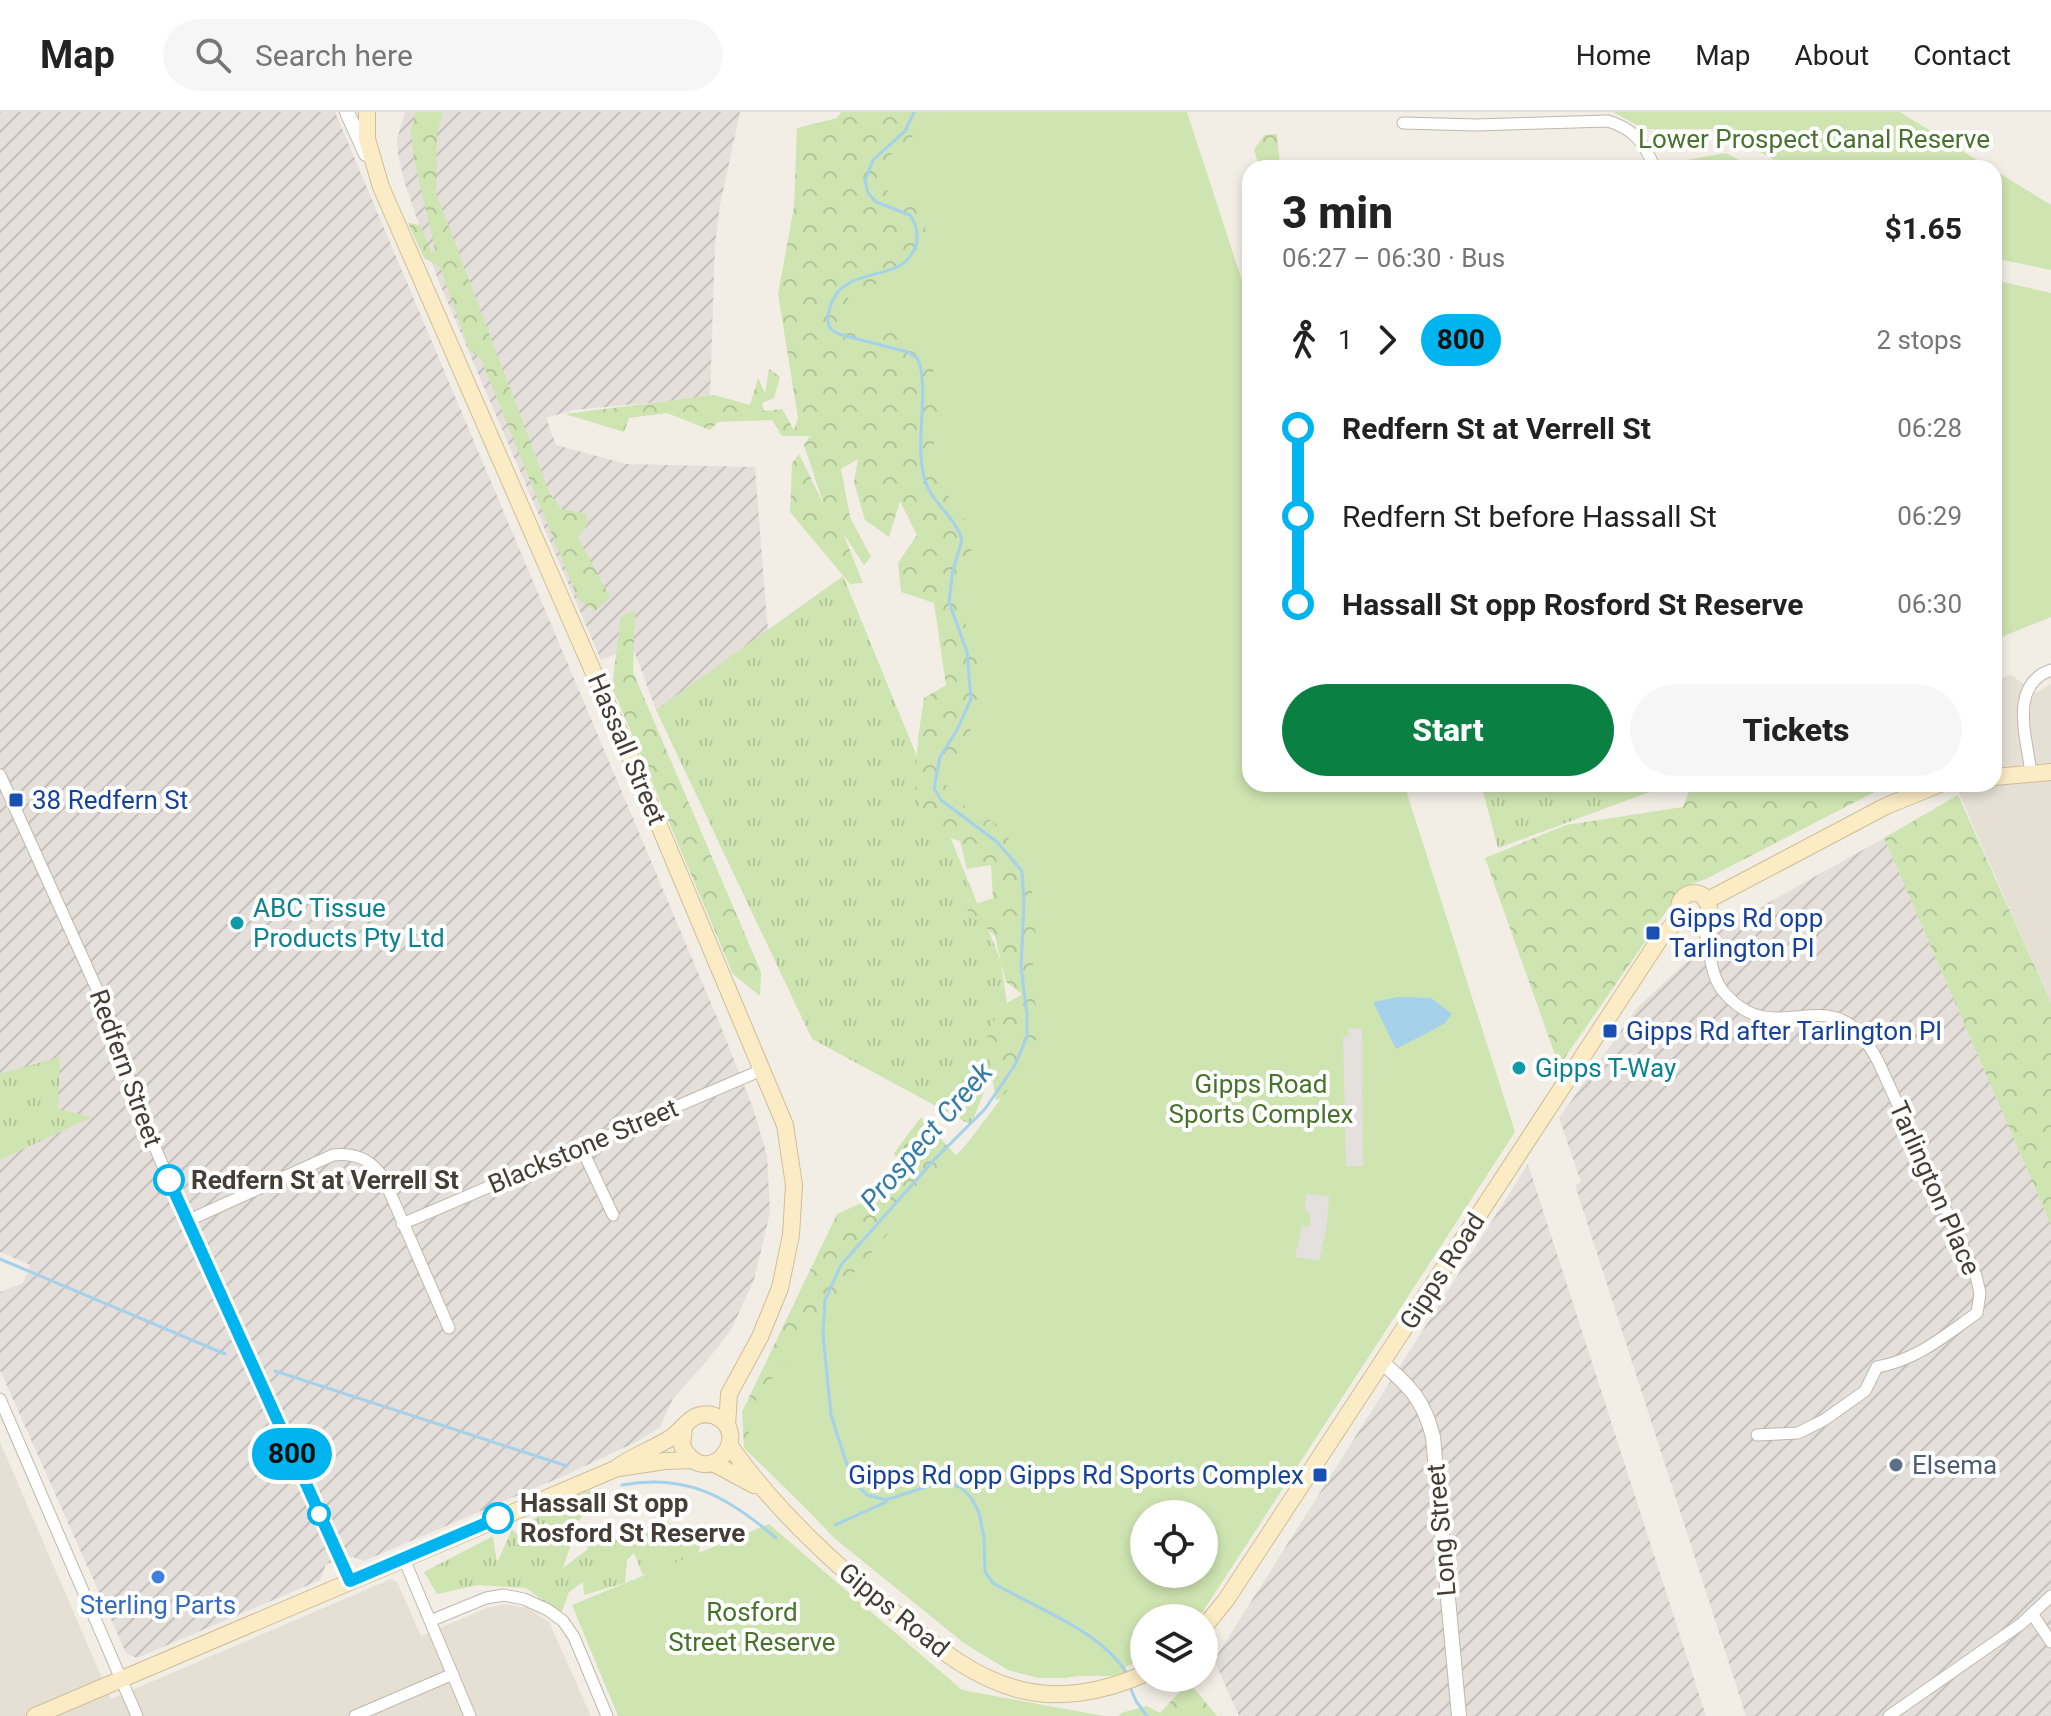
<!DOCTYPE html>
<meta charset="utf-8">
<style>
:root{--surface:#fff;--page:#f6f6f6;--text:#222;--muted:#767676;--line:#e0e0e0;--accent:#0b8043}
body{margin:0;font-family:Roboto,sans-serif;background:var(--page);color:var(--text);height:100vh;display:flex;flex-direction:column;font-size:30px;white-space:nowrap}
*{box-sizing:border-box;margin:0}
p{font-size:26px;color:var(--muted)}
.icon{flex:none;width:44px;height:44px;fill:none;stroke:currentColor;stroke-width:2;stroke-linecap:round;stroke-linejoin:round}
.map{position:relative;flex:1;overflow:hidden}
.drawer{position:absolute;left:1242px;top:48px;width:760px;height:632px;display:flex;flex-direction:column;background:var(--surface);border-radius:24px;box-shadow:0 4px 12px #0003}
.drawer>*{flex:none}
.badge{padding:0 16px;border-radius:26px;font-size:28px;line-height:52px}
.buttons{position:absolute;left:1130px;top:1388px;display:grid;gap:16px}
.buttons a{display:grid;place-items:center;width:88px;height:88px;border-radius:50%;background:var(--surface);box-shadow:0 4px 12px #0003;font-size:40px}
.map>.badge{position:absolute;translate:-50% -50%;box-shadow:0 0 0 4px #fff}
.legs{display:flex;align-items:center;gap:12px;height:88px;padding:0 40px;font-size:26px}
.legs p{margin-inline-start:auto}
.headline{display:flex;align-items:center;justify-content:space-between;height:136px;padding:0 40px}
h1{font-size:44px;font-weight:800;line-height:60px}
.primary-button{display:flex;gap:16px;margin-top:auto;padding:16px 40px}
.primary-button a{flex:1;height:92px;border-radius:48px;background:var(--accent);color:#fff;font-size:32px;font-weight:800;line-height:92px;text-align:center}
.primary-button a+a{background:var(--page);color:var(--text)}
ul{padding:0 40px;list-style:none}
li{display:flex;align-items:center;gap:28px;height:88px;font-size:30px}
li i{display:grid;place-items:center;width:12px;height:100%;margin:0 10px;background:currentColor}
li i::after{content:'';width:20px;height:20px;margin:-10px;border:6px solid;border-radius:50%;background:var(--surface)}
li p{margin-inline-start:auto}
li:first-child i{background:linear-gradient(#0000 50%,currentColor 0)}
li:last-child i{background:linear-gradient(currentColor 50%,#0000 0)}
header{display:flex;align-items:center;gap:48px;box-sizing:border-box;height:112px;padding:0 40px;background:var(--surface);border-bottom:2px solid var(--line)}
header strong{font-size:38px}
nav{display:flex;gap:44px;margin-inline-start:auto;font-size:28px}
.search{width:560px;height:72px;background:var(--page);display:flex;align-items:center;gap:20px;box-sizing:border-box;padding:0 28px;border-radius:44px;color:var(--muted);font-size:30px}
.map>svg:first-child{display:block}
.residential{fill:#e5dfd4}
.industrial{fill:url(#industrial-furrows)}
.grass{fill:url(#grass-tufts)}
.forest{fill:url(#forest-crowns)}
.green{fill:#cee4b1;fill-rule:evenodd}
.parking{fill:#e3e0de}
.water{fill:#a5d1eb}
.lines{fill:none;stroke-linecap:round;stroke-linejoin:round}
.stream{stroke:#a5d1eb;stroke-width:3}
.minor-casing{stroke:#bfb8ac;stroke-width:13}
.tertiary-casing{stroke:#bfb8ac;stroke-width:16}
.secondary-casing{stroke:#cfbf97;stroke-width:18}
.minor{stroke:#fff;stroke-width:11}
.tertiary{stroke:#fff;stroke-width:14}
.secondary{stroke:#fbecc6;stroke-width:16}
.line-1-casing{stroke:#fff;stroke-width:18}
.line-1{stroke:#00b5ef;stroke-width:12}
.transit-dot{fill:#1a4fb4;stroke:#fff;stroke-width:3}
.culture-dot{fill:#0f9aa8;stroke:#fff;stroke-width:3}
.stop-1-dot{fill:#fff;stroke:#00b5ef;stroke-width:4}
.service-dot{fill:#5c6f8a;stroke:#fff;stroke-width:3}
.shop-dot{fill:#3f7fe0;stroke:#fff;stroke-width:3}
.labels{text-anchor:middle;stroke-width:8;stroke-linejoin:round;paint-order:stroke}
.park-label{font-size:26px;fill:#49722d;stroke:#fff}
.street-label{font-size:26px;fill:#443e35;stroke:#fff}
.transit-label{font-size:26px;fill:#164399;stroke:#fff;text-anchor:start}
.culture-label{font-size:26px;fill:#0d838f;stroke:#fff;text-anchor:start}
.stop-label{font-size:26px;font-weight:bold;fill:#443e35;stroke:#fff;text-anchor:start}
.service-label{font-size:26px;fill:#4e5e75;stroke:#fff;text-anchor:start}
.shop-label{font-size:26px;fill:#366cbe;stroke:#fff}
.water-label{font-size:28px;font-style:italic;fill:#367ca8;stroke:#fff}
</style>
<header>
<strong>Map</strong>
<div class="search"><svg class="icon" aria-label="search" viewBox="0 0 24 24"><circle cx="10" cy="10" r="6"/><path d="M15 15l6 6"/></svg>Search here</div>
<nav><a>Home</a><a>Map</a><a>About</a><a>Contact</a></nav>
</header>
<div class="map">
<svg width="2051" height="1604" viewBox="0 0 2051 1604">
<defs>
<pattern id="industrial-furrows" width="10" height="10" patternUnits="userSpaceOnUse" patternTransform="scale(2)"><rect width="10" height="10" fill="#e4dfda"/><path d="M-1 1l2-2M0 10L10 0M9 11l2-2" fill="none" stroke="#c5c0bc"/></pattern>
<pattern id="grass-tufts" width="24" height="20" patternUnits="userSpaceOnUse" patternTransform="scale(2)"><rect width="24" height="20" fill="#cee4b1"/><path d="M3 7l-1-3M5 7V3M7 7l1-3M15 17l-1-3M17 17v-4M19 17l1-3" fill="none" stroke="#b2c599"/></pattern>
<pattern id="forest-crowns" width="20" height="18" patternUnits="userSpaceOnUse" patternTransform="scale(2)"><rect width="20" height="18" fill="#cee4b1"/><path d="M2 6a3 3 0 1 1 6 0M12 15a3 3 0 1 1 6 0" fill="none" stroke="#b2c599"/></pattern>
</defs>
<rect width="100%" height="100%" fill="#f2eee6"/>
<path class="residential" d="M2011,563L2036,581L2051,572V891L1955,672H1994V569Z
M0,1330L111,1587L391,1467L397,1470L421,1524L487,1496L505,1492L527,1496L549,1510L591,1604H0Z"/>
<path class="industrial" d="M0,0H335L721,915L753,996L767,1043L770,1101L754,1168L731,1218L706,1250L673,1286L660,1315L638,1329L566,1363L364,1449L353,1445L326,1452L320,1468L137,1546L126,1541L0,1258V1180L23,1171L30,1153L0,1140Z
M405,0H740L720,93L715,132L710,285L574,298L546,306L556,333L626,352L755,355L767,510L779,566L656,598L633,536L601,548L438,168L405,72L398,42L397,27Z
M1884,726L2051,1113V1604H1746L1575,1073L1581,1070L1559,1006L1638,895L1723,816Z
M1528,1052L1706,1604H1239L1214,1548Z"/>
<path class="grass" d="M843,464L1001,849L1010,914L971,1013L812,927L656,598Z
M1481,672H1671L1498,736Z
M60,945L58,997L92,1005L0,1048V962Z
M601,1376L571,1421L545,1411L546,1427L572,1429L563,1456L588,1437L586,1418H599L630,1435L663,1406L700,1435L696,1446L643,1463L634,1441L627,1448L625,1471L584,1483L583,1470L569,1480L561,1502L526,1476L478,1473L437,1482L424,1460L493,1424L497,1451L512,1417L523,1428L531,1408L583,1380Z"/>
<path class="forest" d="M416,0H443L437,21L436,81L550,382L561,397L585,401L588,411L578,426L610,485L595,499L578,487L481,247L469,237L440,155L424,146L408,111L420,113L432,142L435,137L414,47L411,18Z
M841,0H984L1107,773L1013,982L996,988L986,928L999,896L1022,882L1006,870L995,824L965,796L993,786L991,753L967,757L960,729L933,721L915,681L918,626L924,586L946,573L934,491L901,480L898,451L917,423L900,389L889,425L865,408L854,370L858,347L841,357L850,405L871,445L864,453L843,421L863,471L850,472L790,400L792,351L799,342L824,393L804,333L810,324H782L772,308L718,310L710,318L667,301L629,306L624,320L565,302L714,283L750,293L758,266L765,281L769,257L780,265L774,286L762,291L764,299L782,297L794,318L798,306L778,182L794,95L797,16L837,6Z
M1277,22L1280,53L1260,56L1254,38L1264,23Z
M635,498L633,560L761,860L760,884L733,862L612,575L621,504Z
M1692,672H1890L1706,767L1683,775L1559,954L1485,746L1566,713L1683,695Z
M1958,683L2051,891V1113L1884,726Z
M921,1005L973,1062L1124,1535L1126,1564H1075L819,1409L744,1336L742,1300L837,1102L877,1084L899,1055L894,1041Z
M1184,1575H1193L1217,1604H1118L1121,1601L1147,1594L1160,1601Z"/>
<path class="green" d="M925,0H1187L1250,193V672H1404L1515,1020L1200,1504L1198,1506H1144V1548L1116,1558L1065,1566H1038L1008,1558L965,1532L833,1425L749,1335L748,1299L837,1180L969,1029L1012,972L1039,922L1032,863L1036,812L1031,772L1018,737L995,711L957,690L943,668L958,645L974,610L983,570L962,500L959,474L971,443V417L941,373L931,343L937,318L938,289L932,251L917,228L895,220L866,216L844,207L849,183L900,162L924,146L927,121L915,93L889,81L880,68L889,44L917,21ZM1144,1402H1204V1462H1144Z
M1582,0H1900L1990,56H1790L1716,17H1644L1613,0Z
M1726,41L1754,56H1672L1669,51Z
M1994,58L2051,93V158L1994,146Z
M1994,168L2051,181V505L1994,528Z
M769,1412L962,1578L1104,1604H618L572,1493Z"/>
<path class="parking" d="M1348,916L1362,917L1363,1054H1346L1343,925L1349,924Z
M1306,1082L1329,1084L1327,1113L1319,1149L1295,1145L1302,1114L1309,1115L1310,1101L1305,1099Z"/>
<path class="water" d="M1399,885L1431,886L1452,902L1444,912L1396,937L1373,890Z"/>
<g class="lines">
<path class="stream" d="M914,0L905,19L873,48L865,69L868,81L876,90L910,103C916,112 919,122 916,133C905,166 869,157 846,173C836,179 829,193 828,205C827,216 833,220 842,223L908,240L917,246L920,253C928,290 915,328 924,365C930,391 955,403 962,428L953,458L949,490L967,540L971,587L957,618L940,645L934,676L941,688L997,730L1022,759L1024,790L1021,855L1027,902V925L1015,953L985,997L934,1048L841,1153L825,1188L823,1223L831,1303L847,1353L856,1372L867,1383L886,1388L938,1371L952,1372L963,1377L972,1387L979,1401L984,1425L985,1460L993,1471C1037,1497 1098,1517 1127,1561
M0,1147L225,1242
M275,1259L567,1354
M622,1373C687,1361 728,1385 776,1426
M835,1413L886,1390
M1129,1573L1136,1589L1147,1604"/>
<g class="minor-casing">
<path id="minor" d="M1403,11L1476,13L1608,9C1635,17 1644,32 1655,56
M2031,661C2027,626 2008,573 2051,558
M0,663L105,895L143,1007L168,1066L350,1469
M1700,809C1712,830 1707,859 1723,879C1768,934 1814,883 1853,915C1864,924 1871,937 1878,949L1976,1164L1980,1181L1977,1201C1944,1224 1917,1248 1877,1255L1865,1279L1824,1308L1798,1321L1757,1323
M581,1035L613,1103
M187,1109L333,1043C356,1040 372,1048 384,1067L449,1216
M402,1112L764,957
M0,1287L137,1604
M404,1447L470,1604
M2033,1503L2051,1530
M430,1509L486,1486L504,1483L524,1487L548,1498L563,1509L574,1525L607,1604
M355,1604L453,1562
M1889,1604L2021,1512L2051,1484"/>
</g>
<g class="tertiary-casing">
<path id="tertiary" d="M347,0L366,42
M1382,1250C1410,1275 1424,1288 1433,1325L1459,1604"/>
</g>
<g class="secondary-casing">
<path id="secondary" d="M367,0V27L381,75L624,630L785,1013L794,1073L791,1123L780,1176L760,1225L729,1282L727,1314
M1994,665L2051,660
M1679 796a15 15 0 1 1 30 0a15 15 0 1 1-30 0Z
M1706,789L1886,694L1940,672
M730,1334C777,1400 837,1455 901,1506C936,1534 969,1563 1014,1576C1057,1589 1104,1580 1144,1562
M713,1351L754,1373
M619,1356L665,1349L693,1348
M1204,1515L1226,1488L1659,828L1681,804
M35,1604L615,1357C632,1344 651,1338 669,1327C680,1321 686,1308 697,1304C703,1302 710,1302 715,1304C755,1322 707,1382 682,1334L684,1315"/>
</g>
<use href="#minor" class="minor"/>
<use href="#tertiary" class="tertiary"/>
<use href="#secondary" class="secondary"/>
</g>
<g class="lines">
<g class="line-1-casing">
<path id="line-1" d="M169,1068L350,1469L498,1406"/>
</g>
<use href="#line-1" class="line-1"/>
</g>
<g class="transit-dot">
<rect x="8" y="680" width="16" height="16" rx="4"/>
<rect x="1645" y="813" width="16" height="16" rx="4"/>
<rect x="1602" y="911" width="16" height="16" rx="4"/>
<rect x="1312" y="1355" width="16" height="16" rx="4"/>
</g>
<g class="culture-dot">
<circle cx="237" cy="811" r="8"/>
<circle cx="1519" cy="956" r="8"/>
</g>
<g class="stop-1-dot">
<circle cx="169" cy="1068" r="14"/>
<circle cx="319" cy="1402" r="10"/>
<circle cx="498" cy="1406" r="14"/>
</g>
<circle class="service-dot" cx="1896" cy="1353" r="8"/>
<circle class="shop-dot" cx="158" cy="1465" r="8"/>
<g class="labels">
<g class="park-label">
<text x="1814" y="36">Lower Prospect Canal Reserve</text>
<text x="1261" y="981">Gipps Road<tspan x="1261" dy="30">Sports Complex</tspan></text>
<text x="752" y="1509">Rosford<tspan x="752" dy="30">Street Reserve</tspan></text>
</g>
<g class="street-label">
<text transform="translate(627 637) rotate(67)" y="9">Hassall Street</text>
<text transform="translate(126 956) rotate(70)" y="9">Redfern Street</text>
<text transform="translate(583 1034) rotate(-23)" y="9">Blackstone Street</text>
<text transform="translate(1935 1076) rotate(66)" y="9">Tarlington Place</text>
<text transform="translate(1442 1159) rotate(-57)" y="9">Gipps Road</text>
<text transform="translate(1441 1418) rotate(-95)" y="9">Long Street</text>
<text transform="translate(894 1498) rotate(39)" y="9">Gipps Road</text>
</g>
<g class="transit-label">
<text x="32" y="697">38 Redfern St</text>
<text x="1669" y="815">Gipps Rd opp<tspan x="1669" dy="30">Tarlington Pl</tspan></text>
<text x="1626" y="928">Gipps Rd after Tarlington Pl</text>
<text x="1304" y="1372" text-anchor="end">Gipps Rd opp Gipps Rd Sports Complex</text>
</g>
<g class="culture-label">
<text x="253" y="805">ABC Tissue<tspan x="253" dy="30">Products Pty Ltd</tspan></text>
<text x="1535" y="965">Gipps T-Way</text>
</g>
<g class="stop-label">
<text x="191" y="1077">Redfern St at Verrell St</text>
<text x="520" y="1400">Hassall St opp<tspan x="520" dy="30">Rosford St Reserve</tspan></text>
</g>
<g class="service-label">
<text x="1912" y="1362">Elsema</text>
</g>
<g class="shop-label">
<text x="158" y="1502">Sterling Parts</text>
</g>
<g class="water-label">
<text transform="translate(926 1024) rotate(-49)" y="10">Prospect Creek</text>
</g>
</g>
</svg>
<div class="buttons">
<a><svg class="icon" aria-label="locate" viewBox="0 0 24 24"><circle cx="12" cy="12" r="6"/><path d="M12 2v4M12 18v4M2 12h4M18 12h4"/></svg></a>
<a><svg class="icon" aria-label="layers" viewBox="0 0 24 24"><path d="M12 4l9 5-9 5-9-5zM3 14l9 5 9-5"/></svg></a>
</div>
<b class="badge" style="left:292px;top:1342px;background:#00b5ef;color:#111">800</b>
<section class="drawer">
<div class="headline"><div><h1>3 min</h1><p>06:27 – 06:30 · Bus</p></div><b>$1.65</b></div>
<div class="legs"><svg class="icon" aria-label="walk" viewBox="0 0 24 24"><circle cx="13" cy="4" r="2"/><path d="M13 8l-2 6 4 7M11 14l-3 7M7 12l3-4h3l4 4"/></svg>1<svg class="icon" aria-label="forward" viewBox="0 0 24 24"><path d="M9 5l7 7-7 7"/></svg><b class="badge" style="background:#00b5ef;color:#111">800</b><p>2 stops</p></div>
<ul>
<li><i style="color:#00b5ef"></i><b>Redfern St at Verrell St</b><p>06:28</p></li>
<li><i style="color:#00b5ef"></i><span>Redfern St before Hassall St</span><p>06:29</p></li>
<li><i style="color:#00b5ef"></i><b>Hassall St opp Rosford St Reserve</b><p>06:30</p></li>
</ul>
<div class="primary-button"><a>Start</a><a>Tickets</a></div>
</section>
</div>
